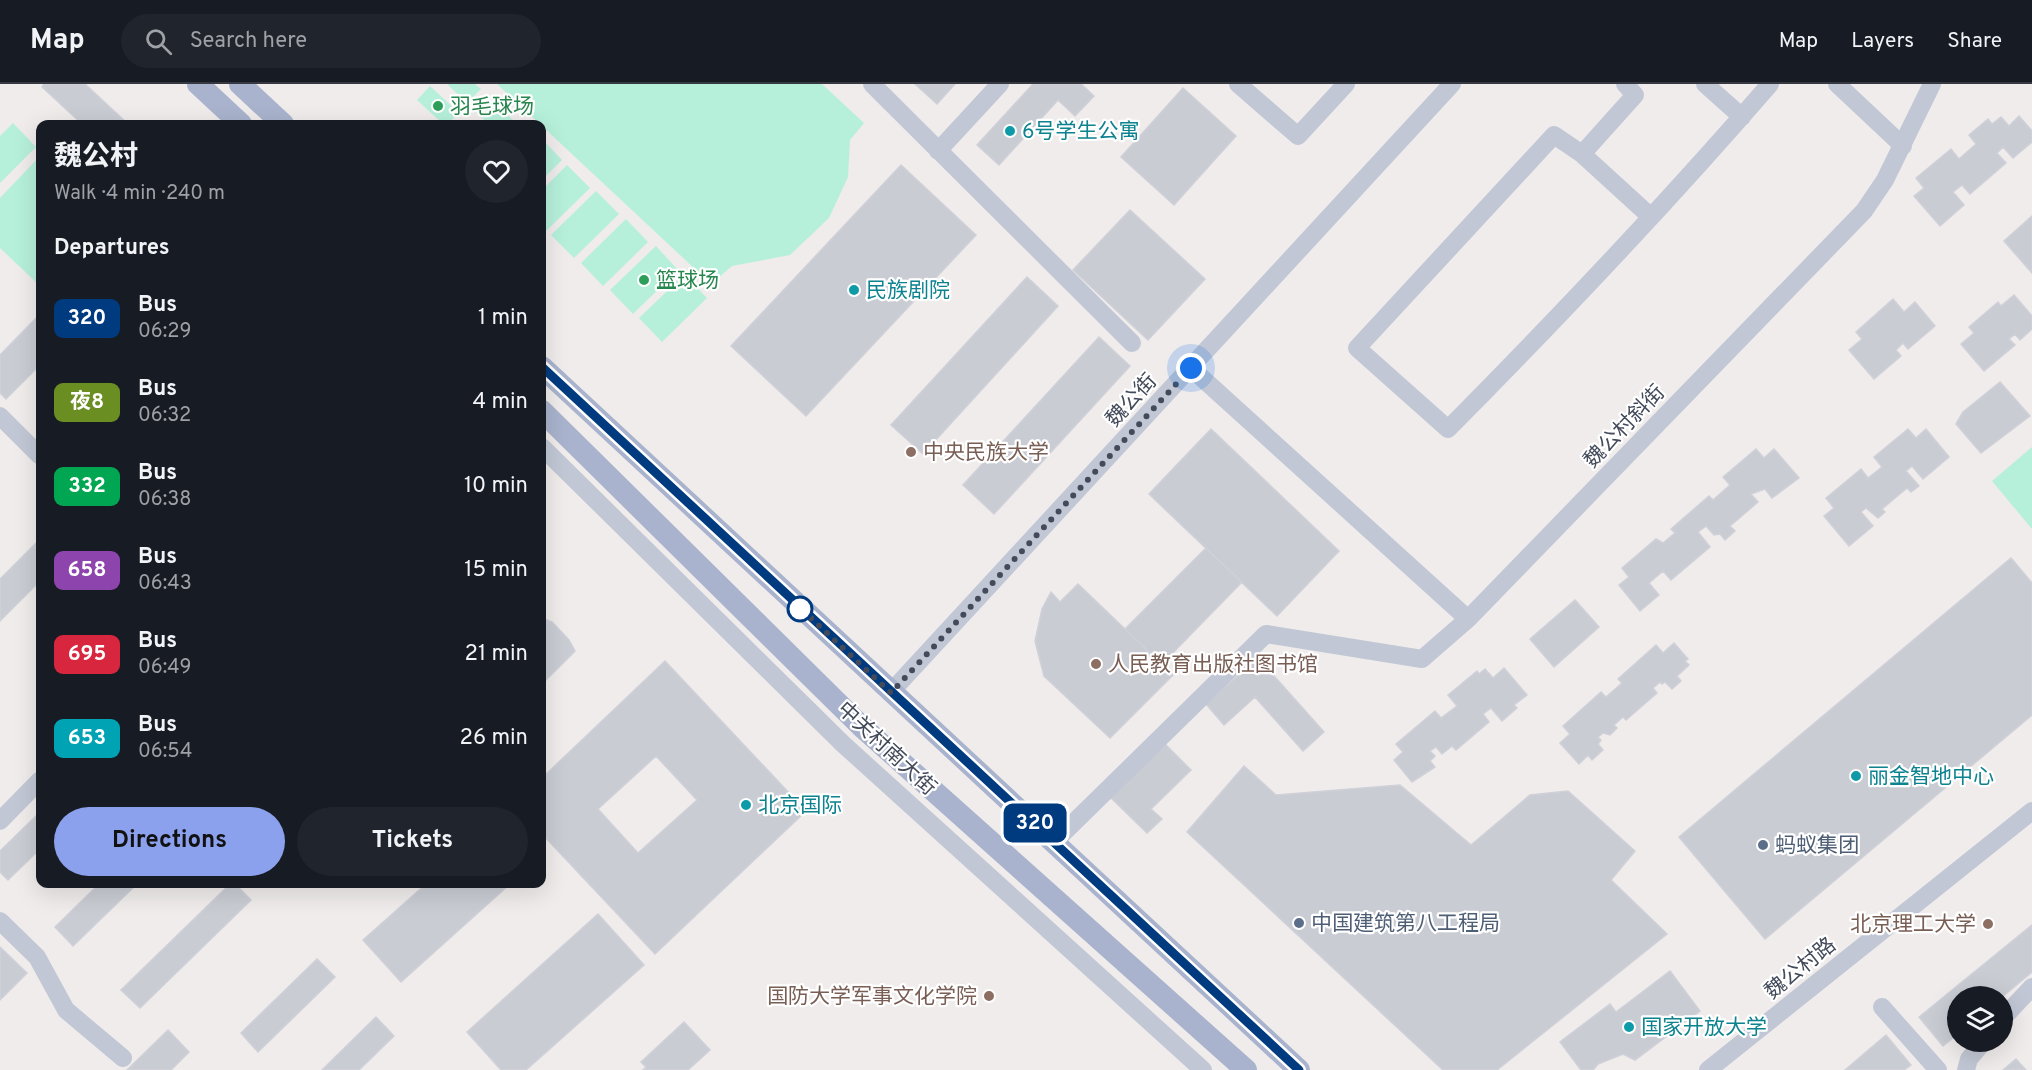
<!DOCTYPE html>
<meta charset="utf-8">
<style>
:root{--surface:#171b24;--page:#20242c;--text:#f1f3f6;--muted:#9ea1a6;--line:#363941;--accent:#8ca1ed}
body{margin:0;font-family:Overpass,"Noto Sans SC",sans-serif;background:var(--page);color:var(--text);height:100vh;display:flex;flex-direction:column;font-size:22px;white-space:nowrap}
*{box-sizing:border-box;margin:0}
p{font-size:20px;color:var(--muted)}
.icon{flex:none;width:33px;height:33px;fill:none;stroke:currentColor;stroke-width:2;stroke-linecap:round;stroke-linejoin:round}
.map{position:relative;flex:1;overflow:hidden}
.side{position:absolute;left:36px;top:36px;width:510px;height:768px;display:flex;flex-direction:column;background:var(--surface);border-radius:12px;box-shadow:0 6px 24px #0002}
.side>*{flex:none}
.badge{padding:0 12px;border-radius:9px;font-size:21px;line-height:39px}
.controls{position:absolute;left:1947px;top:902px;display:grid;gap:12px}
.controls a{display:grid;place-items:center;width:66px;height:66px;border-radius:50%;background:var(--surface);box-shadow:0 6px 24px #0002;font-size:30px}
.you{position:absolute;width:30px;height:30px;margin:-15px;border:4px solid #fff;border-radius:50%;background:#1a73e8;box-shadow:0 0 0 9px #1a73e833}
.map>.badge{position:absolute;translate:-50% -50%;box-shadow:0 0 0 3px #fff}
h2{padding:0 18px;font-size:22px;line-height:54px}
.round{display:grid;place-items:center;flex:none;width:63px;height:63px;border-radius:32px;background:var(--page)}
.head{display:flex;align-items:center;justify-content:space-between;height:102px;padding:0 18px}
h1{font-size:28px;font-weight:700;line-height:45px}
.cta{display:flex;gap:12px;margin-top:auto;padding:12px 18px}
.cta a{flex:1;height:69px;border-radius:36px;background:var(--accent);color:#111;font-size:24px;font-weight:700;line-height:69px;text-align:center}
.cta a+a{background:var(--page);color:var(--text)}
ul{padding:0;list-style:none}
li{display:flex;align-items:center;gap:18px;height:84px;padding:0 18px}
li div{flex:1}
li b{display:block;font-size:22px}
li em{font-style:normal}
li .badge{min-width:66px;font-weight:700;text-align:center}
header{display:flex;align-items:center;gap:36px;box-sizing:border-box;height:84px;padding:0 30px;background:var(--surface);border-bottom:2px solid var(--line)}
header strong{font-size:28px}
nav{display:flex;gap:33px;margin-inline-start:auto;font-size:21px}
.search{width:420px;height:54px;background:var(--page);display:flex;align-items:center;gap:15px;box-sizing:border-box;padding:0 21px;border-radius:33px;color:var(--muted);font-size:22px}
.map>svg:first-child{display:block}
.green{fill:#b6f0da}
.building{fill:#caccd4;stroke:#cfd0d8;stroke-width:1.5;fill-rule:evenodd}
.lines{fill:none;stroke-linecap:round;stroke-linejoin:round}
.minor{stroke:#c1c7d4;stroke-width:18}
.major{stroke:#a9b3cd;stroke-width:22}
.line-casing{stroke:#fff;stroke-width:14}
.line{stroke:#003b80;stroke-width:9}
.walk{stroke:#434a5a;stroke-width:6;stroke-dasharray:0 10.8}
.leisure-dot{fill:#2e9e5b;stroke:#fff;stroke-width:2}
.culture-dot{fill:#0f9aa8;stroke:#fff;stroke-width:2}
.education-dot{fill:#8d6e63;stroke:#fff;stroke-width:2}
.stop-dot{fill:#fff;stroke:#003b80;stroke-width:3}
.service-dot{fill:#5c6f8a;stroke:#fff;stroke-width:2}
.labels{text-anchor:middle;stroke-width:4.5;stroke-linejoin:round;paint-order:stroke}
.leisure-label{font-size:21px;fill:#27864d;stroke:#fff;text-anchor:start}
.culture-label{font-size:21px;fill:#0d838f;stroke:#fff;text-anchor:start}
.street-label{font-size:21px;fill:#434a5a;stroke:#fff}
.education-label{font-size:21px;fill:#785e54;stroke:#fff;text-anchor:start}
.service-label{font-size:21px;fill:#4e5e75;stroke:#fff;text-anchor:start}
</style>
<header>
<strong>Map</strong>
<div class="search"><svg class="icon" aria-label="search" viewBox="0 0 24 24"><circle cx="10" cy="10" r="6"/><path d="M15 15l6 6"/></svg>Search here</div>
<nav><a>Map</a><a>Layers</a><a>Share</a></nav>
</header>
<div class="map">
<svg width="2032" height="986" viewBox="0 0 2032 986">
<rect width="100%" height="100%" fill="#efeceb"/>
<path class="green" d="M447,0H475L481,5L467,19Z
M497,0H822L864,39L850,56L848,93L829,134L790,171L732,182L711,200Z
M430,2L459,29L448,40H443L417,16Z
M494,18L517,40H489L480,32Z
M13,39L36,63L0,99V52Z
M542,55L562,76L542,96Z
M40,72V202L0,164V114Z
M567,81L590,104L545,148L542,145V106Z
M596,107L619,130L574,174L551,151Z
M626,135L648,158L603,202L581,179Z
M656,162L678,186L633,230L610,206Z
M684,191L707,214L662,258L639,234Z
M2032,363V445L1992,397Z"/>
<path class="building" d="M44,0H85L128,40H82L42,3Z
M915,0H955L937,20Z
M1033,0H1081L1094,12L1075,32L1058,16L999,81L977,61Z
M1183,4L1236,52L1174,121L1121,73Z
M2019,32L2032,47V58L2013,74L2003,63L1997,69L2006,79L1970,110L1962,101L1953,108L1964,121L1940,142L1914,112L1924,104L1916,94L1951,65L1959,75L1976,60L1969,51L1988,35L1992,40L2001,33L2009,42Z
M901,81L976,151L806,332L731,262Z
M1130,126L1205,195L1148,256L1073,186Z
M2032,132V189L2004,157Z
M1027,193L1058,222L923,370L891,341Z
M2014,211L2032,232V245L2020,256L2015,250L2009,255L2015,261L1984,287L1961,260L1974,249L1969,243L1998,218L2001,222Z
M1893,215L1904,228L1915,218L1935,242L1908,265L1903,259L1896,266L1901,272L1874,295L1849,266L1862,255L1856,248Z
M40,230V281L6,315L0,309V271Z
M1099,253L1130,282L994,430L963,401Z
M2000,298L2030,332L1981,369L1956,340L1963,328Z
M1211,345L1339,467L1277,532L1149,410Z
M1908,345L1916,354L1926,345L1949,373L1923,395L1912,382L1906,387L1919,402L1911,408L1907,404L1882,425L1885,428L1878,434L1866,424L1861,428L1873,442L1849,462L1824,432L1834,424L1826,414L1861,385L1868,394L1882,383L1874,373Z
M1756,365L1764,374L1774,365L1799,394L1772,414L1765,405L1751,410L1758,418L1730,442L1735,447L1725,456L1720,450L1714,451L1706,442L1698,448L1710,463L1671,496L1663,487L1649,499L1659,511L1640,527L1619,501L1629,493L1622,484L1656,455L1663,459L1675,449L1671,445L1709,412L1713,416L1730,401L1723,393Z
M40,455V497L0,537V495Z
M1206,464L1242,498L1162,580L1125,545Z
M2011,474L2032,499V631L1765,855L1679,753Z
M1078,500L1173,591L1110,654L1044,592L1035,557L1042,525L1051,508L1060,518Z
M1575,516L1599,543L1554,583L1530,555Z
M542,534L552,538L569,556L575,567L542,600Z
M1674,559L1688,575L1685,577L1689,581L1677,592L1681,597L1672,605L1665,598L1662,600L1660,598L1653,604L1657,609L1626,636L1623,633L1614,641L1617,644L1610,651L1603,649L1598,653L1601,656L1598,660L1603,666L1592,676L1588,671L1579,680L1560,659L1570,650L1563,642L1601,608L1606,613L1622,599L1618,595L1656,561L1663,569Z
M1258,574L1324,648L1303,667L1255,613L1224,641L1206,620Z
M665,577L806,727L655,870L542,750V694ZM656,672L697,716L638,769L598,725Z
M1504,584L1527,611L1514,621L1517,624L1502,637L1491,624L1483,630L1489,638L1456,666L1452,662L1442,670L1436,663L1430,667L1435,672L1430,677L1435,683L1412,698L1394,676L1403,668L1396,660L1435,627L1441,634L1457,622L1448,611L1477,587L1479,590L1485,585L1493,594Z
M1164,659L1191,686L1151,725L1162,735L1147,749L1110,713Z
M1244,682L1276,711L1400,701L1471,761L1530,711L1568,707L1635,767L1611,796L1667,850L1497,986H1443L1187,748Z
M40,728V765L8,796L0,788V767Z
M99,800H137L73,862L55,843Z
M230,800H235L251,816L140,924L121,906Z
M426,800H510L401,898L363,856Z
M598,830L644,881L526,986H501L467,948Z
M2032,841V888L2002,913L1958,912V950L1943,962L1919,933Z
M0,863L27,889L0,916Z
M317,875L335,893L258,968L241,949Z
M1670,887L1700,927L1635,976L1623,970L1598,980L1593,986H1581L1560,958L1610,920L1616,928Z
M376,933L394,952L359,986H322Z
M684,938L710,966L688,986H643L646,983L641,978Z
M168,946L189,968L171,986H127Z
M1886,951L1911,981L1904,986H1845Z
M2016,975L2026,986H2003Z"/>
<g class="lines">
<path class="minor" d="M872,0L1132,259
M1238,0L1298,52L1346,0
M1625,0L1635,11L1582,70L1554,51L1357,264L1448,345C1559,233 1667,119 1770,0
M1705,0L1742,33
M1837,0L1903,62
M938,67L1000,0
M1582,70L1651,133
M1191,284L1468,535
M0,332L40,372
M542,363L843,660L1203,986
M890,609L1452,0
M0,737L40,696
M1055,757L1266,550L1422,575L1468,535L1864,127L1885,96L1932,0
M0,837L37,873L66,926L123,974
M1882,923L1938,986
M2002,935L2032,903
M1708,986L2032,727
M1966,986L1969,975L1984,957"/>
<path class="major" d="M198,0L241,40
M240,0L283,40
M542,283L1299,986
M542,327L861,642L1246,986"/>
</g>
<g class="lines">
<g class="line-casing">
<path id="line" d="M542,283L1299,986"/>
</g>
<use href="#line" class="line"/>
<path class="walk" d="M800,525L798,522L891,609L1191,284"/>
</g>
<g class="leisure-dot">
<circle cx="438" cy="22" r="6"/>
<circle cx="644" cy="196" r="6"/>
</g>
<g class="culture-dot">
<circle cx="1010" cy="47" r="6"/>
<circle cx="854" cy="206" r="6"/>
<circle cx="1856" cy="692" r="6"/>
<circle cx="746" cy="721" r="6"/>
<circle cx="1629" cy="943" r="6"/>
</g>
<g class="education-dot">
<circle cx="911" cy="368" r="6"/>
<circle cx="1096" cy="580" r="6"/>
<circle cx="1988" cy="840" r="6"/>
<circle cx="989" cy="912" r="6"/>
</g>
<circle class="stop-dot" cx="800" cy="525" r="12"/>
<g class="service-dot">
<circle cx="1763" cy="761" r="6"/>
<circle cx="1299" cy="839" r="6"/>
</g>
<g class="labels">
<g class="leisure-label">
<text x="450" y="29">羽毛球场</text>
<text x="656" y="203">篮球场</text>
</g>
<g class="culture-label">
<text x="1022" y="54">6号学生公寓</text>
<text x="866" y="213">民族剧院</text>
<text x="1868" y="699">丽金智地中心</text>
<text x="758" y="728">北京·国际</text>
<text x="1641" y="950">国家开放大学</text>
</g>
<g class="street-label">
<text transform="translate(1131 316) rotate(-47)" y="7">魏公街</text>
<text transform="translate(1624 342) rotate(-46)" y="7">魏公村斜街</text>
<text transform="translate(887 664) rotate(43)" y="7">中关村南大街</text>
<text transform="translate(1800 884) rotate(-39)" y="7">魏公村路</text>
</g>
<g class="education-label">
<text x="923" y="375">中央民族大学</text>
<text x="1108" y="587">人民教育出版社图书馆</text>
<text x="1976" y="847" text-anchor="end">北京理工大学</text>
<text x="977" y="919" text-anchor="end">国防大学军事文化学院</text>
</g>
<g class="service-label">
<text x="1775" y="768">蚂蚁集团</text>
<text x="1311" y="846">中国建筑第八工程局</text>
</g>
</g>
</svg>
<div class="controls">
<a><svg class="icon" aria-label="layers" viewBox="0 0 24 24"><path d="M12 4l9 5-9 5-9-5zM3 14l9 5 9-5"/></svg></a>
</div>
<div class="you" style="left:1191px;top:284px"></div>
<b class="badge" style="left:1035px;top:739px;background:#003b80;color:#fff">320</b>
<section class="side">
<div class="head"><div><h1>魏公村</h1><p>Walk · 4 min · 240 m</p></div><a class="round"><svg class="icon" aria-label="heart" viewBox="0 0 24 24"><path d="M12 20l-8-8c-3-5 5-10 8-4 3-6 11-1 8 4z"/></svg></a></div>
<h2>Departures</h2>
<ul>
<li><span class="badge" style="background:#003b80;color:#fff">320</span><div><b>Bus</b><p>06:29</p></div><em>1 min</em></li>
<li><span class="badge" style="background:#6b8e23;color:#fff">夜8</span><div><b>Bus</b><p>06:32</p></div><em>4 min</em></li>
<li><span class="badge" style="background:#00a651;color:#fff">332</span><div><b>Bus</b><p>06:38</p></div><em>10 min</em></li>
<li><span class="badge" style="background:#8e44ad;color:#fff">658</span><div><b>Bus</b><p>06:43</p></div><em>15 min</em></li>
<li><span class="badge" style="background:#d7263d;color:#fff">695</span><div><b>Bus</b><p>06:49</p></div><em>21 min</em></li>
<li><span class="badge" style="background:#00a3b4;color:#fff">653</span><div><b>Bus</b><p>06:54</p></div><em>26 min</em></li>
</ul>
<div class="cta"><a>Directions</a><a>Tickets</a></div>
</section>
</div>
